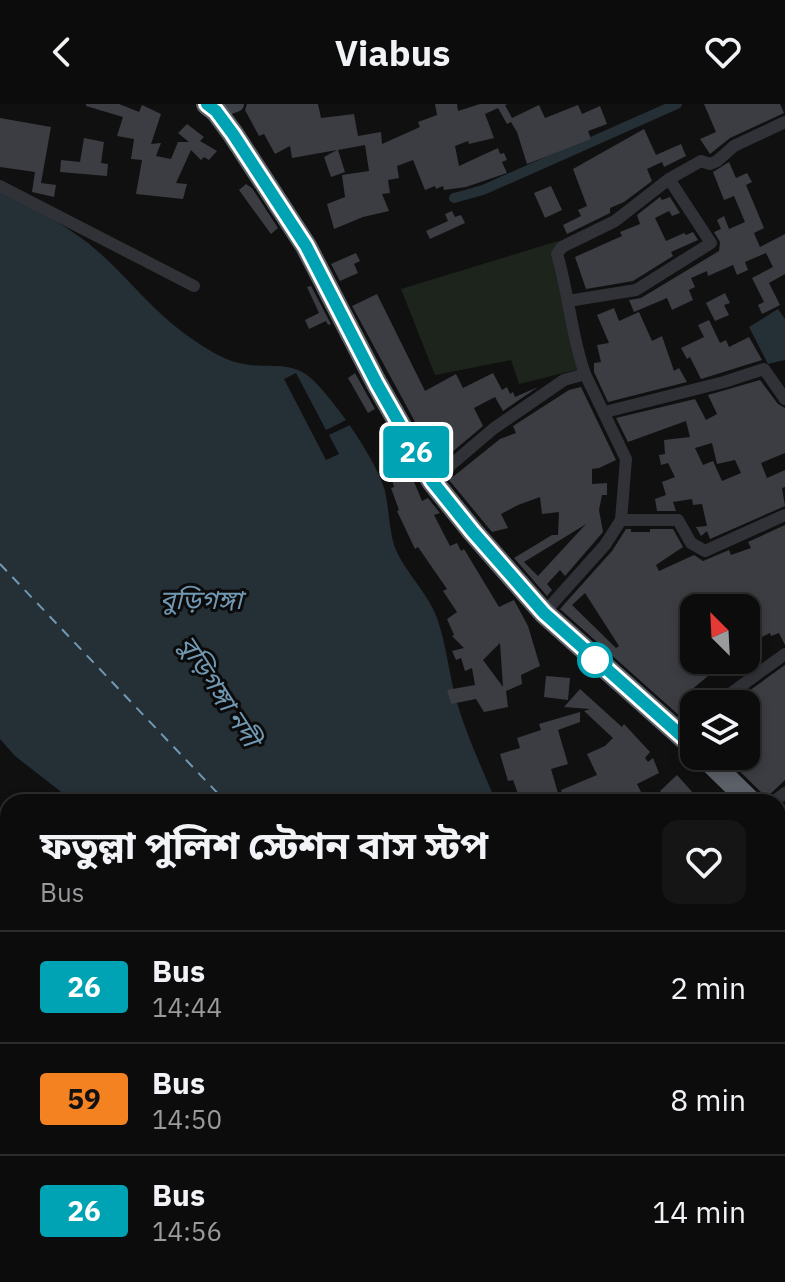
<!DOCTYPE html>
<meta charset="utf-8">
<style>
:root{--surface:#0c0c0d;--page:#151516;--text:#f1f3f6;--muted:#9a9b9d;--line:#2c2c2e}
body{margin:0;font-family:"IBM Plex Sans","Noto Sans Bengali",sans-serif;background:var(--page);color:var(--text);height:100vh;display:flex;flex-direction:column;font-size:30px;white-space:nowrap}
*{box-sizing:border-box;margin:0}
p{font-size:26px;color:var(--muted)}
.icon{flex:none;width:44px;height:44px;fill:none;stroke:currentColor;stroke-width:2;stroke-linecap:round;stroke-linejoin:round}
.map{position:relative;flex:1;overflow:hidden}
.sheet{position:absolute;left:0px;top:690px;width:786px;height:488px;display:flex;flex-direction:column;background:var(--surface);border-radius:24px 24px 0 0;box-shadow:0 4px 12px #0003,0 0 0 2px var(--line)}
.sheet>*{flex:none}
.badge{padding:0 16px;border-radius:6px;font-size:28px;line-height:52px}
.needle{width:52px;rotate:336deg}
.buttons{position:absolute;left:680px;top:490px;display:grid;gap:16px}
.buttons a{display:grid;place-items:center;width:80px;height:80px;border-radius:16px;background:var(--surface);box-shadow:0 4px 12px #0003,0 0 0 2px var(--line);font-size:40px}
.map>.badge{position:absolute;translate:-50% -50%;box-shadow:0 0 0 4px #fff}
.round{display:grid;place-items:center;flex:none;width:84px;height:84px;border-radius:16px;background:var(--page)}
.headline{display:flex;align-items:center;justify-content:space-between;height:136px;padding:0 40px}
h1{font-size:38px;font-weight:700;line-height:60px}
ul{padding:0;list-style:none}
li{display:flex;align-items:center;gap:24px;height:112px;padding:0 40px;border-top:2px solid var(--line)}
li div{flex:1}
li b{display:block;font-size:30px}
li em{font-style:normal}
li .badge{min-width:88px;font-weight:700;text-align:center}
header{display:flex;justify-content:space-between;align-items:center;height:104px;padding:0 40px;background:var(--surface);font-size:36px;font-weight:700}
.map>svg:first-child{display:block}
.green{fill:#1c241c}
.water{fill:#252f36}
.pier{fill:#101011}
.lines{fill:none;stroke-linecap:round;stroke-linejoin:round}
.canal{stroke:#252f36;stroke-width:10}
.ferry{stroke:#7299b3;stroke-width:2;stroke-dasharray:10 8;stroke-linecap:butt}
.building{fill:#3b3d42;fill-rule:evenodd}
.lane{stroke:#303237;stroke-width:6}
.street{stroke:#303237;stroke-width:12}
.secondary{stroke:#3e4147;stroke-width:16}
.highway{stroke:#5c6068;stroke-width:22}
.line-casing{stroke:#fff;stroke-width:18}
.line{stroke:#00a3b4;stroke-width:12}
.stop-dot{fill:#fff;stroke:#00a3b4;stroke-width:4}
.labels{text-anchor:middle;stroke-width:6;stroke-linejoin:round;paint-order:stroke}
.water-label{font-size:26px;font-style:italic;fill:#7299b3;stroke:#0b0b0c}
</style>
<header><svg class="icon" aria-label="back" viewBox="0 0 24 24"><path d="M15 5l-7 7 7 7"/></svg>Viabus<svg class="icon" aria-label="heart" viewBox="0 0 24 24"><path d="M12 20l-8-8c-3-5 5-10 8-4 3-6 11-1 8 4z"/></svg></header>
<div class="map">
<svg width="785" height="1178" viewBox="0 0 785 1178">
<rect width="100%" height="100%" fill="#101011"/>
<path class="green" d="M558,137L583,264L519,280L511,256L435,271L401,185Z"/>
<path class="water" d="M0,86C30,103 61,118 88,139C123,167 149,204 185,230C202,242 224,257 244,260C270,265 292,256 313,276C337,300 376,355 385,387C389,405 389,424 394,441C404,468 427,487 437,514C447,542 449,573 458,602C468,635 483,666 496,698H74L15,652L0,635Z
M778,205L785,215V256L768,260L749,223Z
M235,1170H521L520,1178H234Z"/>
<path class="pier" d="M296,269L326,326L348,315L352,320L329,331L339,350L326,356L284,275Z"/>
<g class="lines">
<path class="canal" d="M454,94L483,86L677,0"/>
<path class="ferry" d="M0,460L226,698
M323,1178V1170"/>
</g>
<path class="building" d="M86,0H119L139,8L142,1L161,10L151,40L161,39L156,52L171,55L178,38H189L178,29L187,20L204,33L200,37L217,47L209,56L204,53L201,56L191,46L176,79L187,80L183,95L136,90L142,56L131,55L134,35L117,32L123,13L86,2Z
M247,0H318L321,14L354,10L358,32L381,28L382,40L420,23L418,18L437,11L435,0H457L458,7L480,0H508L505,1L512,14L539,1L545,14L578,1L582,10L600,2L607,20L588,27L591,35L527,60L517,28L511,18L507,20L498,4L485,10L494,34L469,40L468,37L455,42L459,62L498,44L500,50L504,49L507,56L502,58L507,69L466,83L444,86L443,82L436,85L435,82L425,86L413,56L397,62L399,74L388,76L390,89L382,90L389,107L363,113L334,125L327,100L345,93L342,71L369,67L365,41L338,46L345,68L331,73L324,53L337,46L292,54L290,42L275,50L264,30L259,32L245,6Z
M704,0H780L784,9L730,34L710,50L700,35L716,28Z
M0,14L51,23L41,79L56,81L54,93L32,88L35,68L0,63Z
M644,25L656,51L681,40L686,52L664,63L662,58L647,65L652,77L624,98L610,104V109L567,130L563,121L581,112L578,106L587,102L573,65Z
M84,34L104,38L101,59L108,60L107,72L60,68L61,56L80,58Z
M729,58L736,74L747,69L752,78L746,81L764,124L754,129L760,143L785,130V170L769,179L780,201L762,210L758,201L764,198L752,174L773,163L766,149L745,158L748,166L737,171L733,161L708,172L707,167L691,174L695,183L689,186L693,196L672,206L667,194L634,208L629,196L641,194L719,147L720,138L714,128L721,125L717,116L724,112L729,125L745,118L734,92L724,96L713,68Z
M246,80L252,84L278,124L271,130L239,86Z
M551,82L562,106L545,114L534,89Z
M660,93L662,96L670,93L680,109L672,112L669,107L655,114L666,137L684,129L686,131L693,128L698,136L671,148L673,152L633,177L586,185L575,153L622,132L620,128L640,120L637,111Z
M452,107L455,113L461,111L465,119L430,135L426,127L448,117L445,110Z
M356,149L360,157L354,160L358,169L340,177L331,160Z
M311,182L331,220L328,221L326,217L309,225L305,216L319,209L307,183Z
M725,189L730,199L724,201L729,211L715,217L706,199Z
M377,190L425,287L456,270L463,284L493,269L502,286L507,283L510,290L513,288L515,293L538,283L503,307L495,293L474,304L483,322L438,360L352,202Z
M614,204L619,217L639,208L652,237L662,232L674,267L679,264L687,278L608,298L594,268V259L601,258L597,241L609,239L597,211Z
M709,216L720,239L726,236L729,243L749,233L762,256L701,275L690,253L687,255L681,244L704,233L698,221Z
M355,269L375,305L368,309L348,274Z
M760,276L778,300L785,304V349L761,359L767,374L785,366V383L782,384L785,402L710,435L707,427L701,432L696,423L707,422L702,400L693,401L692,395L673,398L676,407H657L655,395L666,391L662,378L675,373L668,359L661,361L659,351L665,350L664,336L690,333L686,317L628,338L616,314L695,295L706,316L717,310L708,291ZM712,339L717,360L735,356L741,369L722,377L713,357L703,361L695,344Z
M581,283L616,356L599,364L592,365V380L607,379V391H602L599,406L603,428L565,472L560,466L547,480L552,486L547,492L514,454L552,431H558L559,408L542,410L540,393L518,401L501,410L508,424L492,428L449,376L500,335L516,329L513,322L569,286ZM586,420L538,472L524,458L570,430Z
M407,361L422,397L428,394L440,409L434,411L450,442L457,439L461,447L464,445L499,503L514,496L528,522L540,562L521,571L522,580L506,587L508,603L484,608L476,595L451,600L447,586L475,581L472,564L465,567L461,554L456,556L452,547L464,544L452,532L454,531L447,515L457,508L443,487L447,485L418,443L415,445L397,407L399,406L391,384L394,383L390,369ZM500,539L503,583L483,556Z
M785,421V541L779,529L771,532L770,529L746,541V504H694V527L687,531L692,537L686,542L694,552V556H716L702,563L708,572L684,592L694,604L682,614L560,505L612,447L626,425H631V428H650V425H673L683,443L656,461L659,467L694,451L703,457L729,446L731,451L751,444L748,438ZM585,489L619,542L616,544L572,501Z
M785,561V676L765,695L761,688L724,652H746V600H731Z
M546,572L570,574L568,596L544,593Z
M580,585L622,623L624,620L650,648L645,654L648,658L653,654L659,669L637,680L641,688L634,692L637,698H611L608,693L596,698H566L561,686L597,671L587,650L605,642L613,634L584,607L590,605L564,603Z
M580,608V618L558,626L568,660L551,665L558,689L532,698H521L513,676L508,677L500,650L520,644L517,634L541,626L539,620Z
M677,671L695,691L688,698H671L660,687Z
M8,845V889L0,893V880L4,878L0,870V849Z
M8,985V1086L0,1089V1029L6,1026L0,1014V989Z"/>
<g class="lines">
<path class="lane" d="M778,822L785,817
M778,1015L785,1016
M778,1083L785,1076
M714,1178L730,1170"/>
<path class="street" d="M0,82L194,182
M568,197L636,186L711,139L669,75
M585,270L626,355L621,416
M605,308L724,278L764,265L785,295
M432,377L493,325L564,276L585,270C571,231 569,190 557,150L562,143L615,117L669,75L701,57L710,60L717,57L734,42L785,18
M544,509L605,441L621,416H678L691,439L705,447L785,411
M716,600L785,550
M678,628L694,616
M773,698L785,689
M0,840L8,834
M778,1178L785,1171"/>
<path class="secondary" d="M216,7L236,0"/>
<path class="highway" d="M207,0L216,7L233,30L306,142L377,280L432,377L473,428L544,509L694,643
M704,652L751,698
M778,722L785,728"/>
</g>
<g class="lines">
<g class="line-casing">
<path id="line" d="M207,0L216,7L233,30L306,142L377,280L432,377L473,428L544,509L694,643"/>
</g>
<use href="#line" class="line"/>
</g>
<circle class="stop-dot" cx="595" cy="556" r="16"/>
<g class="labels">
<g class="water-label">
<text x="201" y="505">বুড়িগঙ্গা</text>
<text transform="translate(219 587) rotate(57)" y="9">বুড়িগঙ্গা নদী</text>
</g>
</g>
</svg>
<div class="buttons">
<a><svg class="needle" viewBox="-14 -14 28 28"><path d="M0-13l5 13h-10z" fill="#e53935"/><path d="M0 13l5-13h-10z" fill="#9a9b9d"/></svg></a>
<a><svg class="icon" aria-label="layers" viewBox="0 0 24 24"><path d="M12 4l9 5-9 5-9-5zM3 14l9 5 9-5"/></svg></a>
</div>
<b class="badge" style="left:416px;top:348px;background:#00a3b4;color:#fff">26</b>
<section class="sheet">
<div class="headline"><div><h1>ফতুল্লা পুলিশ স্টেশন বাস স্টপ</h1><p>Bus</p></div><a class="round"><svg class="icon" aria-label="heart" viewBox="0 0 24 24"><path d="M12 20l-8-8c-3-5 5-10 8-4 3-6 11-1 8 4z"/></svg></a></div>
<ul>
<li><span class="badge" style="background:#00a3b4;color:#fff">26</span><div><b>Bus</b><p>14:44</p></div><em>2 min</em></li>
<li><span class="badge" style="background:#f58220;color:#111">59</span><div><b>Bus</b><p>14:50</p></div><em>8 min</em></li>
<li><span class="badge" style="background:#00a3b4;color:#fff">26</span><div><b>Bus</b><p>14:56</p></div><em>14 min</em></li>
</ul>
</section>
</div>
